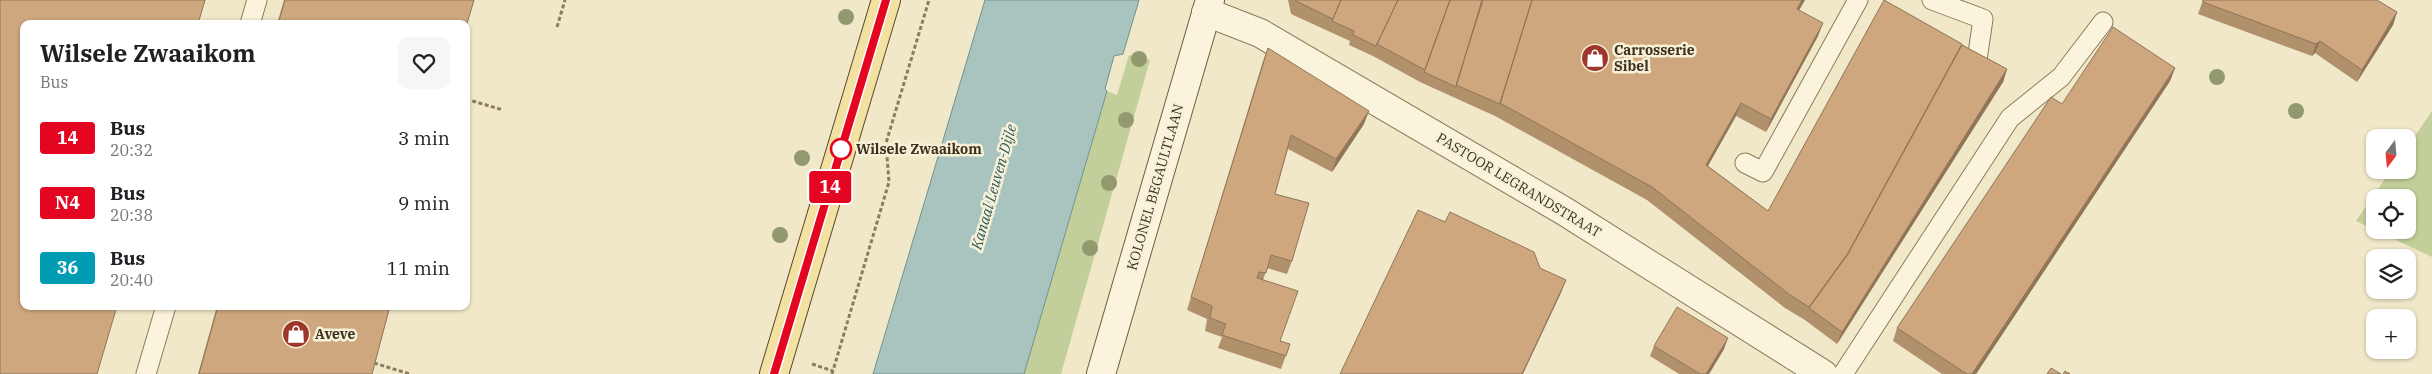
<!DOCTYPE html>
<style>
:root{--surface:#fff;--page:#f6f6f6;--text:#202124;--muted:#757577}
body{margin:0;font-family:"IBM Plex Serif",serif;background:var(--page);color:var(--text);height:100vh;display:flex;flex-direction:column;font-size:19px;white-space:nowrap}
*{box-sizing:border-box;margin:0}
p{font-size:16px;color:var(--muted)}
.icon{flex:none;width:28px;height:28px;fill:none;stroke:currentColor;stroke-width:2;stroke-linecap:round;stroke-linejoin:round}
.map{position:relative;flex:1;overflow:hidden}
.drawer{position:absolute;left:20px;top:20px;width:450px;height:290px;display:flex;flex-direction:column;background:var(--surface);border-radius:10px;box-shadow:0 1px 4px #0004}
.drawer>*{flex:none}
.badge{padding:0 10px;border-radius:4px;font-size:18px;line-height:32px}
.needle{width:32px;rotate:196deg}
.controls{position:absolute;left:2366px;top:129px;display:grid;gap:10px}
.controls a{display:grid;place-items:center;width:50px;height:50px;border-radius:10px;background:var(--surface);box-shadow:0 1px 4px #0004;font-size:25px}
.map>.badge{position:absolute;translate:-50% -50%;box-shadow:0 0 0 2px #fff}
.round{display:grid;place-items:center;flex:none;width:52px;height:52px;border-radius:10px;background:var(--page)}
.head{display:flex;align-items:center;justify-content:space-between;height:85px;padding:0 20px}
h1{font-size:24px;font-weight:800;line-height:38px}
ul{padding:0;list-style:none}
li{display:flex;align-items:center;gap:15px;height:65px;padding:0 20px}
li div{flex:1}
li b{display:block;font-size:19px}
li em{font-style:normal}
li .badge{min-width:55px;font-weight:700;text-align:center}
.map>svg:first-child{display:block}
.green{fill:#c3cf9b;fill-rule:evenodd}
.water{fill:#a9c4bf;stroke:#6f938d}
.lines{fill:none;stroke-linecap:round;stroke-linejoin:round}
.lane-casing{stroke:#8d7b5c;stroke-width:21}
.street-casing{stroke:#8d7b5c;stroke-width:30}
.secondary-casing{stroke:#6f5c3f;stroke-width:30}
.primary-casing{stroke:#5b4830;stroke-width:30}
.path{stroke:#8d7b5c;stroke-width:3;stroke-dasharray:4 2.5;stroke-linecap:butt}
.lane{stroke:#faf4dc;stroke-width:19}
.street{stroke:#faf4dc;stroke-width:28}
.secondary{stroke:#faf4dc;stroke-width:28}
.primary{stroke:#f2e1a0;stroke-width:28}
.tree{fill:#93996f}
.wall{fill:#b1906c}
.shaded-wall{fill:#907558}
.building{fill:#cea77e;stroke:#907558}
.line-casing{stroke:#fff;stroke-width:11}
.line{stroke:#e40521;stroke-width:8}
.stop-dot{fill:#fff;stroke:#e40521;stroke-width:2.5}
.labels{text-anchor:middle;stroke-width:5;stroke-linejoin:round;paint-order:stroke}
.poi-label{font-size:14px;font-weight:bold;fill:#3d3120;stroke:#f7f1d8;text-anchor:start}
.stop-label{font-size:14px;font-weight:bold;fill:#3d3120;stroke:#f7f1d8;text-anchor:start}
.street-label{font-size:14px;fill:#3d3120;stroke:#f7f1d8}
.water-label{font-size:15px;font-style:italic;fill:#2f5b5d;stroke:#f7f1d8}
</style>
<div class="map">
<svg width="2432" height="374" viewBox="0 0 2432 374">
<rect width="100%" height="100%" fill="#f0e8c8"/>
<path class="green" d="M1129,55L1150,60L1061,374H1024L1107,91L1117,95Z
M2432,111V257L2356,221L2391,170H2408V146ZM2375,198H2408V230H2375Z"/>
<path class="water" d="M985,0H1139L1123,54L1114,56L1105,89L1107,91L1024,374H873Z"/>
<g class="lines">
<g class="lane-casing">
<path id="lane" d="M1932,0L1983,19L1976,67
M250,24L257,0
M1745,163L1763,172L1858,0
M146,374L166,306
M1843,374L2010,118L2061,77L2103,22"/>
</g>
<g class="street-casing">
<path id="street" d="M1206,12L1260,33L1564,211L1823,374"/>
</g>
<g class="secondary-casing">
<path id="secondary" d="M1101,374L1210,0"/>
</g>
<g class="primary-casing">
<path id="primary" d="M774,374L886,0"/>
</g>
<path class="path" d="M557,27L565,0
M466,99L503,110
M374,363L410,374
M812,364L833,371
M832,374L889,182L886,143L929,0"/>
<use href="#lane" class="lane"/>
<use href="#street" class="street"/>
<use href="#secondary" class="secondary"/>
<use href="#primary" class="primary"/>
</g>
<g class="tree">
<circle cx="846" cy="17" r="8"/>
<circle cx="1139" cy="59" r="8"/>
<circle cx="2217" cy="77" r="8"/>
<circle cx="2296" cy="111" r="8"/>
<circle cx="1126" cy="120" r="8"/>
<circle cx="802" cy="158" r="8"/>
<circle cx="1109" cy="183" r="8"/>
<circle cx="780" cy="235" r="8"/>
<circle cx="1090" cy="248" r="8"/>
</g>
<path class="wall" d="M284,0H474L466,24H277Z
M1288,0H1805L1799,10L1818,36L1766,132L1736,116L1708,166L1768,211L1962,45L2007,69L2003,82L1837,344L1805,320L1785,308L1647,200L1495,116L1420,82L1422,75L1420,82L1373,56L1349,45L1350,41L1291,14Z
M2203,0L2397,12L2393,25L2357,82L2315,53L2312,56L2198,14Z
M1268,48L1364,124L1332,172L1288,149L1275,194L1292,261L1287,274L1267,268L1263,280L1280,341L1290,344L1281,369L1218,348L1222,337L1205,331L1207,319L1187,310L1263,61Z
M2175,68L2170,81L1976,374H1942L1893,341L1897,328L2062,104Z
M217,306H390L372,374H198Z
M1654,346L1724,349L1709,374H1679L1650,356Z"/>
<path class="shaded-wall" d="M1802,0H1805L1792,22L1797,9Z
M2397,12L2393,25L2357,82L2362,70Z
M1823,23L1818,36L1766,132L1771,119Z
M2320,41L2315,53L2312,56L2316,44Z
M2175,68L2170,81L1976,374H1972Z
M2007,69L2003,82L1837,344L1842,332Z
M1741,103L1736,116L1701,178L1706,165Z
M1369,111L1364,124L1332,172L1336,159Z
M1566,280L1561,293L1523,374H1522Z
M1728,338L1724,349L1709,374H1706Z"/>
<path class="building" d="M0,0H205L198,24H24V306H117L97,374H0Z
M285,0H474L466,27V24H278Z
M1295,0H1341L1333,19L1296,1Z
M1341,0H1398L1376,46L1353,35L1354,31L1332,21Z
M1398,0H1450L1425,70L1377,44Z
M1450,0H1482L1456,87L1424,72Z
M1483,0H1532L1500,104L1456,85Z
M1532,0H1802L1797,9L1823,23L1771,119L1741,103L1706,165L1768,211L1884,0L1962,44L1848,253L1809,307L1790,295L1652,187L1500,103Z
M2203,0H2377L2397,12L2362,70L2320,41L2316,44L2203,2Z
M2113,27L2175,68L1972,374H1967L1897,328L2051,97L2062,104Z
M1962,45L2007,69L1842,332L1809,308L1848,254Z
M1268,48L1369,111L1336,159L1291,135L1275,194L1309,203L1292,261L1271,255L1266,273L1259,272L1257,278L1298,291L1280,341L1290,344L1286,356L1222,335L1226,324L1210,318L1212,306L1191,297Z
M1418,210L1445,222L1450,212L1534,252L1540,268L1566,280L1522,374H1340Z
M218,306H390L372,374H199Z
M1677,307L1728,338L1706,374H1700L1654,346Z
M2051,368L2061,374H2047Z
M2065,371L2070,374H2063Z"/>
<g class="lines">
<g class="line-casing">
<path id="line" d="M774,374L886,0"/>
</g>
<use href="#line" class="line"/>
</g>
<defs>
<g id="shop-disc" transform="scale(1.4375)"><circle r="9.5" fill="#9d362b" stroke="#f7f1d8"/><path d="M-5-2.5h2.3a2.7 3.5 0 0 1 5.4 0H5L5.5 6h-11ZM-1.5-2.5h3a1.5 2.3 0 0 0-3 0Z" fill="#fff"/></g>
</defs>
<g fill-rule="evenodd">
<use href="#shop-disc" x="1595" y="58"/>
<use href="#shop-disc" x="296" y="334"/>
</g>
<circle class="stop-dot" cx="841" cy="149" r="10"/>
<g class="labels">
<g class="poi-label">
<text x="1614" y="55">Carrosserie<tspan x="1614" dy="16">Sibel</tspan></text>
<text x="315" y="339">Aveve</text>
</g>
<g class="stop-label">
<text x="856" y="154">Wilsele Zwaaikom</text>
</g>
<g class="street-label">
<text transform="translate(1519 185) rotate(31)" y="5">PASTOOR LEGRANDSTRAAT</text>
<text transform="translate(1155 187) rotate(-74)" y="5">KOLONEL BEGAULTLAAN</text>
</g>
<g class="water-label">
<text transform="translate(994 187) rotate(-74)" y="5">Kanaal Leuven-Dijle</text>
</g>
</g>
</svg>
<div class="controls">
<a><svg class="needle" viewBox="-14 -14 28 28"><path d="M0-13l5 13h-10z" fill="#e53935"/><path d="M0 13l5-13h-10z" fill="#757577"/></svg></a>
<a><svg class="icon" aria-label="locate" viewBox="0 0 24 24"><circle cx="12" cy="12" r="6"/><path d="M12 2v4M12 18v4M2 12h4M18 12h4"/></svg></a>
<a><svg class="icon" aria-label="layers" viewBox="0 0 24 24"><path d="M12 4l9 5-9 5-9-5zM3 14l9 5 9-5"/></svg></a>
<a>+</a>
</div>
<b class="badge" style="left:830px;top:187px;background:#e40521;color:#fff">14</b>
<section class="drawer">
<div class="head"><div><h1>Wilsele Zwaaikom</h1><p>Bus</p></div><a class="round"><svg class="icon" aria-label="heart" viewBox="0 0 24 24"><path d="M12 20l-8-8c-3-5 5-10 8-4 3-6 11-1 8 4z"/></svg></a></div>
<ul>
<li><span class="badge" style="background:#e40521;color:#fff">14</span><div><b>Bus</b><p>20:32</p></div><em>3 min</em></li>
<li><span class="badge" style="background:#e40521;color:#fff">N4</span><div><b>Bus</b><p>20:38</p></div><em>9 min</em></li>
<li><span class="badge" style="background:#009cb4;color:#fff">36</span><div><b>Bus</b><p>20:40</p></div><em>11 min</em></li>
</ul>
</section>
</div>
